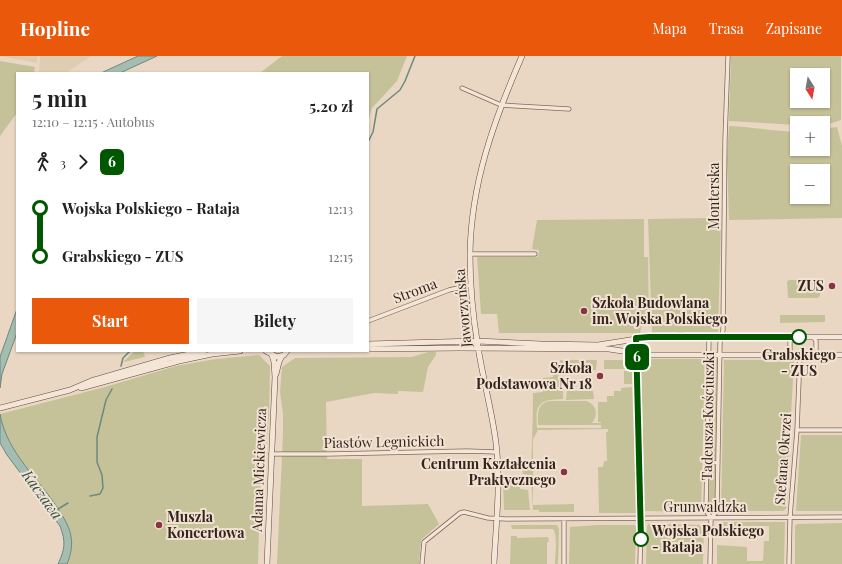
<!DOCTYPE html>
<html lang="pl">
<meta charset="utf-8">
<style>
:root{--surface:#fff;--page:#f6f6f6;--text:#222;--muted:#767676;--accent:#ea580c}
body{margin:0;font-family:"Playfair Display",serif;background:var(--page);color:var(--text);height:100vh;display:flex;flex-direction:column;font-size:15px;white-space:nowrap}
*{box-sizing:border-box;margin:0}
p{font-size:13px;color:var(--muted)}
.icon{flex:none;width:22px;height:22px;fill:none;stroke:currentColor;stroke-width:2;stroke-linecap:round;stroke-linejoin:round}
.map{position:relative;flex:1;overflow:hidden}
.details{position:absolute;left:16px;top:16px;width:353px;height:280px;display:flex;flex-direction:column;background:var(--surface);border-radius:0px;box-shadow:0 1px 3px #0004}
.details>*{flex:none}
.badge{padding:0 8px;border-radius:6px;font-size:14px;line-height:26px}
.needle{width:26px;rotate:169deg}
.fabs{position:absolute;left:790px;top:12px;display:grid;gap:8px}
.fabs a{display:grid;place-items:center;width:40px;height:40px;border-radius:0px;background:var(--surface);box-shadow:0 1px 3px #0004;font-size:20px}
.map>.badge{position:absolute;translate:-50% -50%;box-shadow:0 0 0 2px #fff}
.legs{display:flex;align-items:center;gap:6px;height:44px;padding:0 16px;font-size:13px}
.legs p{margin-inline-start:auto}
.head{display:flex;align-items:center;justify-content:space-between;height:68px;padding:0 16px}
h1{font-size:22px;font-weight:700;line-height:30px}
.primary-button{display:flex;gap:8px;margin-top:auto;padding:8px 16px}
.primary-button a{flex:1;height:46px;border-radius:0px;background:var(--accent);color:#fff;font-size:16px;font-weight:700;line-height:46px;text-align:center}
.primary-button a+a{background:var(--page);color:var(--text)}
ul{padding:0 16px;list-style:none}
li{display:flex;align-items:center;gap:14px;height:48px;font-size:15px}
li i{display:grid;place-items:center;width:6px;height:100%;margin:0 5px;background:currentColor}
li i::after{content:'';width:10px;height:10px;margin:-5px;border:3px solid;border-radius:50%;background:var(--surface)}
li p{margin-inline-start:auto}
li:first-child i{background:linear-gradient(#0000 50%,currentColor 0)}
li:last-child i{background:linear-gradient(currentColor 50%,#0000 0)}
header{display:flex;align-items:center;gap:24px;box-sizing:border-box;height:56px;padding:0 20px;background:var(--accent);color:#fff}
header strong{font-size:19px}
nav{display:flex;gap:22px;margin-inline-start:auto;font-size:14px}
.map>svg:first-child{display:block}
.farmland{fill:#ddceb2}
.green{fill:#c5c299;fill-rule:evenodd}
.water{fill:#a5bcb1;stroke:#6d897d}
.lines{fill:none;stroke-linecap:round;stroke-linejoin:round}
.stream{stroke:#6d897d;stroke-width:1.5}
.street-casing{stroke:#81695c;stroke-width:5}
.secondary-casing{stroke:#634a3f;stroke-width:6}
.street{stroke:#f4e6d6;stroke-width:3.5}
.secondary{stroke:#f4e6d6;stroke-width:5}
.line-1-casing{stroke:#fff;stroke-width:9}
.line-1{stroke:#005700;stroke-width:6}
.poi-dot{fill:#893343;stroke:#f1e2d2;stroke-width:1.5}
.stop-1-dot{fill:#fff;stroke:#005700;stroke-width:2}
.labels{text-anchor:middle;stroke-width:4;stroke-linejoin:round;paint-order:stroke}
.street-label{font-size:14px;fill:#33241e;stroke:#f1e2d2}
.poi-label{font-size:14px;font-weight:bold;fill:#33241e;stroke:#f1e2d2;text-anchor:end}
.stop-label{font-size:14px;font-weight:bold;fill:#33241e;stroke:#f1e2d2}
.water-label{font-size:15px;font-style:italic;fill:#2f5148;stroke:#f1e2d2}
</style>
<header>
<strong>Hopline</strong>
<nav><a>Mapa</a><a>Trasa</a><a>Zapisane</a></nav>
</header>
<div class="map">
<svg width="842" height="508" viewBox="0 0 842 508">
<rect width="100%" height="100%" fill="#e9d7c3"/>
<path class="farmland" d="M0,0H37V7Z
M40,0H91L66,17H39Z"/>
<path class="green" d="M282,0H407L397,25L372,52L368,65V17H260Z
M731,0H841V64L836,66L823,69V67H797V69L729,65ZM797,19H823V45H797Z
M0,5L35,11L34,17H17V57L0,80Z
M729,70C752,71 774,75 797,76V93H823V73L837,71L842,90V162L729,164L727,102ZM797,115H823V141H797Z
M712,159L721,166L718,276H684V278H677V276L652,277L648,163L708,162Z
M644,163V201H648L649,269H642L640,277H499L497,258H481L477,201H538L539,194L532,193L537,164Z
M789,224H818L820,225V240L818,242H788L787,226Z
M780,259H825V266L780,267Z
M135,295H143L145,301L124,306L125,304Z
M428,296H436V299L428,311L423,336L398,335V338L374,337L326,346L327,403H362V450L428,448L439,468L421,484L419,508H277L283,378V358L280,336L282,311L295,302L412,301Z
M259,299L270,310C269,336 271,385 261,407L258,508H67L69,502L72,485L56,450L21,404L7,383L2,372L0,358L105,331L176,310L216,303Z
M644,303H704L705,306L701,456L645,455L641,306Z
M718,303L715,456L708,455L711,304Z
M556,304L557,314L555,315V316L558,317L563,336V343C539,344 535,347 537,372H601V366H598V346H607V340H614V335H621V332L632,331L637,454L636,457H599L598,411H603L604,405H607L606,376H608V373L538,374L533,383V449L574,448V456H539V454H533L531,419L523,418L522,414H531C532,388 533,363 533,337L543,336V322L553,321L552,314L557,313Z
M560,304H597L596,314L561,315Z
M604,304H629L632,305V313H604Z
M724,304H794L786,453L783,455H721Z
M633,306H634L638,455Z
M624,315H632V328H624Z
M567,335H593L594,343L566,344Z
M550,345H586C596,348 599,358 592,367H601V369H538C538,359 536,347 550,345Z
M801,379H842V455H796Z
M503,423H519L520,433L528,434L530,454H504Z
M722,466H785L784,508H717V489L747,491V505H763L764,485H769V470H722Z
M842,467V508H795V470L797,468Z
M649,468L703,469L704,471L703,508H646L647,470Z
M511,469H557L559,473L558,508H555C555,499 558,480 553,473H512Z
M597,469H635L636,471L635,508H569L570,471Z
M511,480H517V482L548,481L549,486H547V508H510Z"/>
<path class="water" d="M138,0H157L120,17H101Z
M17,253V277L2,318L0,332V301Z
M0,358C7,398 40,423 60,456C65,464 70,472 71,481C73,490 70,501 67,508H58C65,493 66,486 60,470L7,399L0,387Z"/>
<g class="lines">
<path class="stream" d="M368,86L373,76L377,53L400,34L405,25L415,0
M121,310L123,302L130,295
M90,440L100,438L103,432L102,419L97,406V381L106,344L112,333
M58,453L68,447"/>
<g class="street-casing">
<path id="street" d="M462,32L501,49L569,53
M470,198H535
M368,265L449,234L471,229
M709,281L706,455L711,462L710,508
M792,281L790,284V296L792,298
M813,281L816,285V296L813,299
M636,282L641,462L640,508
M797,374H842
M271,398H329L467,395L497,396
M707,406L718,407
M711,462L717,455L720,287L723,274L725,83L728,0
M564,463V508
M422,508L424,486L460,457L464,456L488,462L506,463L842,461
M789,508L790,461L797,374L800,299"/>
</g>
<g class="secondary-casing">
<path id="secondary" d="M368,288L477,285L541,288L598,289L649,281H842
M368,293L458,292L609,293L648,299H842
M266,295L277,301L284,299L287,295
M276,318L279,306L282,300
M81,332L179,305L212,298L240,295
M0,352L70,334L91,325L170,302L204,295
M267,508L275,321L274,306L272,299
M494,508C496,468 501,427 496,387C492,355 483,323 478,291C473,261 470,229 470,198C471,127 494,64 522,0"/>
</g>
<use href="#street" class="street"/>
<use href="#secondary" class="secondary"/>
</g>
<g class="lines">
<g class="line-1-casing">
<path id="line-1" d="M641,483L636,282L649,281H799"/>
</g>
<use href="#line-1" class="line-1"/>
</g>
<g class="poi-dot">
<circle cx="832" cy="230" r="4"/>
<circle cx="584" cy="255" r="4"/>
<circle cx="600" cy="320" r="4"/>
<circle cx="564" cy="416" r="4"/>
<circle cx="159" cy="469" r="4"/>
</g>
<g class="stop-1-dot">
<circle cx="799" cy="281" r="7"/>
<circle cx="641" cy="483" r="7"/>
</g>
<g class="labels">
<g class="street-label">
<text transform="translate(714 140) rotate(-90)" y="5">Monterska</text>
<text transform="translate(415 235) rotate(-21)" y="5">Stroma</text>
<text transform="translate(463 252) rotate(-95)" y="5">Jaworzyńska</text>
<text transform="translate(708 360) rotate(-89)" y="5">Tadeusza Kościuszki</text>
<text transform="translate(384 386) rotate(-1)" y="5">Piastów Legnickich</text>
<text transform="translate(783 403) rotate(-86)" y="5">Stefana Okrzei</text>
<text transform="translate(259 414) rotate(-88)" y="5">Adama Mickiewicza</text>
<text x="705" y="456">Grunwaldzka</text>
</g>
<g class="poi-label">
<text x="824" y="235">ZUS</text>
<text x="592" y="252" text-anchor="start">Szkoła Budowlana<tspan x="592" dy="16">im. Wojska Polskiego</tspan></text>
<text x="592" y="317">Szkoła<tspan x="592" dy="16">Podstawowa Nr 18</tspan></text>
<text x="556" y="413">Centrum Kształcenia<tspan x="556" dy="16">Praktycznego</tspan></text>
<text x="167" y="466" text-anchor="start">Muszla<tspan x="167" dy="16">Koncertowa</tspan></text>
</g>
<g class="stop-label">
<text x="799" y="304">Grabskiego<tspan x="799" dy="16">- ZUS</tspan></text>
<text x="652" y="480" text-anchor="start">Wojska Polskiego<tspan x="652" dy="16">- Rataja</tspan></text>
</g>
<g class="water-label">
<text transform="translate(42 439) rotate(54)" y="5">Kaczawa</text>
</g>
</g>
</svg>
<div class="fabs">
<a><svg class="needle" viewBox="-14 -14 28 28"><path d="M0-13l5 13h-10z" fill="#e53935"/><path d="M0 13l5-13h-10z" fill="#767676"/></svg></a>
<a>+</a>
<a>−</a>
</div>
<b class="badge" style="left:637px;top:301px;background:#005700;color:#fff">6</b>
<section class="details">
<div class="head"><div><h1>5 min</h1><p>12:10 – 12:15 · Autobus</p></div><b>5.20 zł</b></div>
<div class="legs"><svg class="icon" aria-label="walk" viewBox="0 0 24 24"><circle cx="13" cy="4" r="2"/><path d="M13 8l-2 6 4 7M11 14l-3 7M7 12l3-4h3l4 4"/></svg>3<svg class="icon" aria-label="forward" viewBox="0 0 24 24"><path d="M9 5l7 7-7 7"/></svg><b class="badge" style="background:#005700;color:#fff">6</b></div>
<ul>
<li><i style="color:#005700"></i><b>Wojska Polskiego - Rataja</b><p>12:13</p></li>
<li><i style="color:#005700"></i><b>Grabskiego - ZUS</b><p>12:15</p></li>
</ul>
<div class="primary-button"><a>Start</a><a>Bilety</a></div>
</section>
</div>
